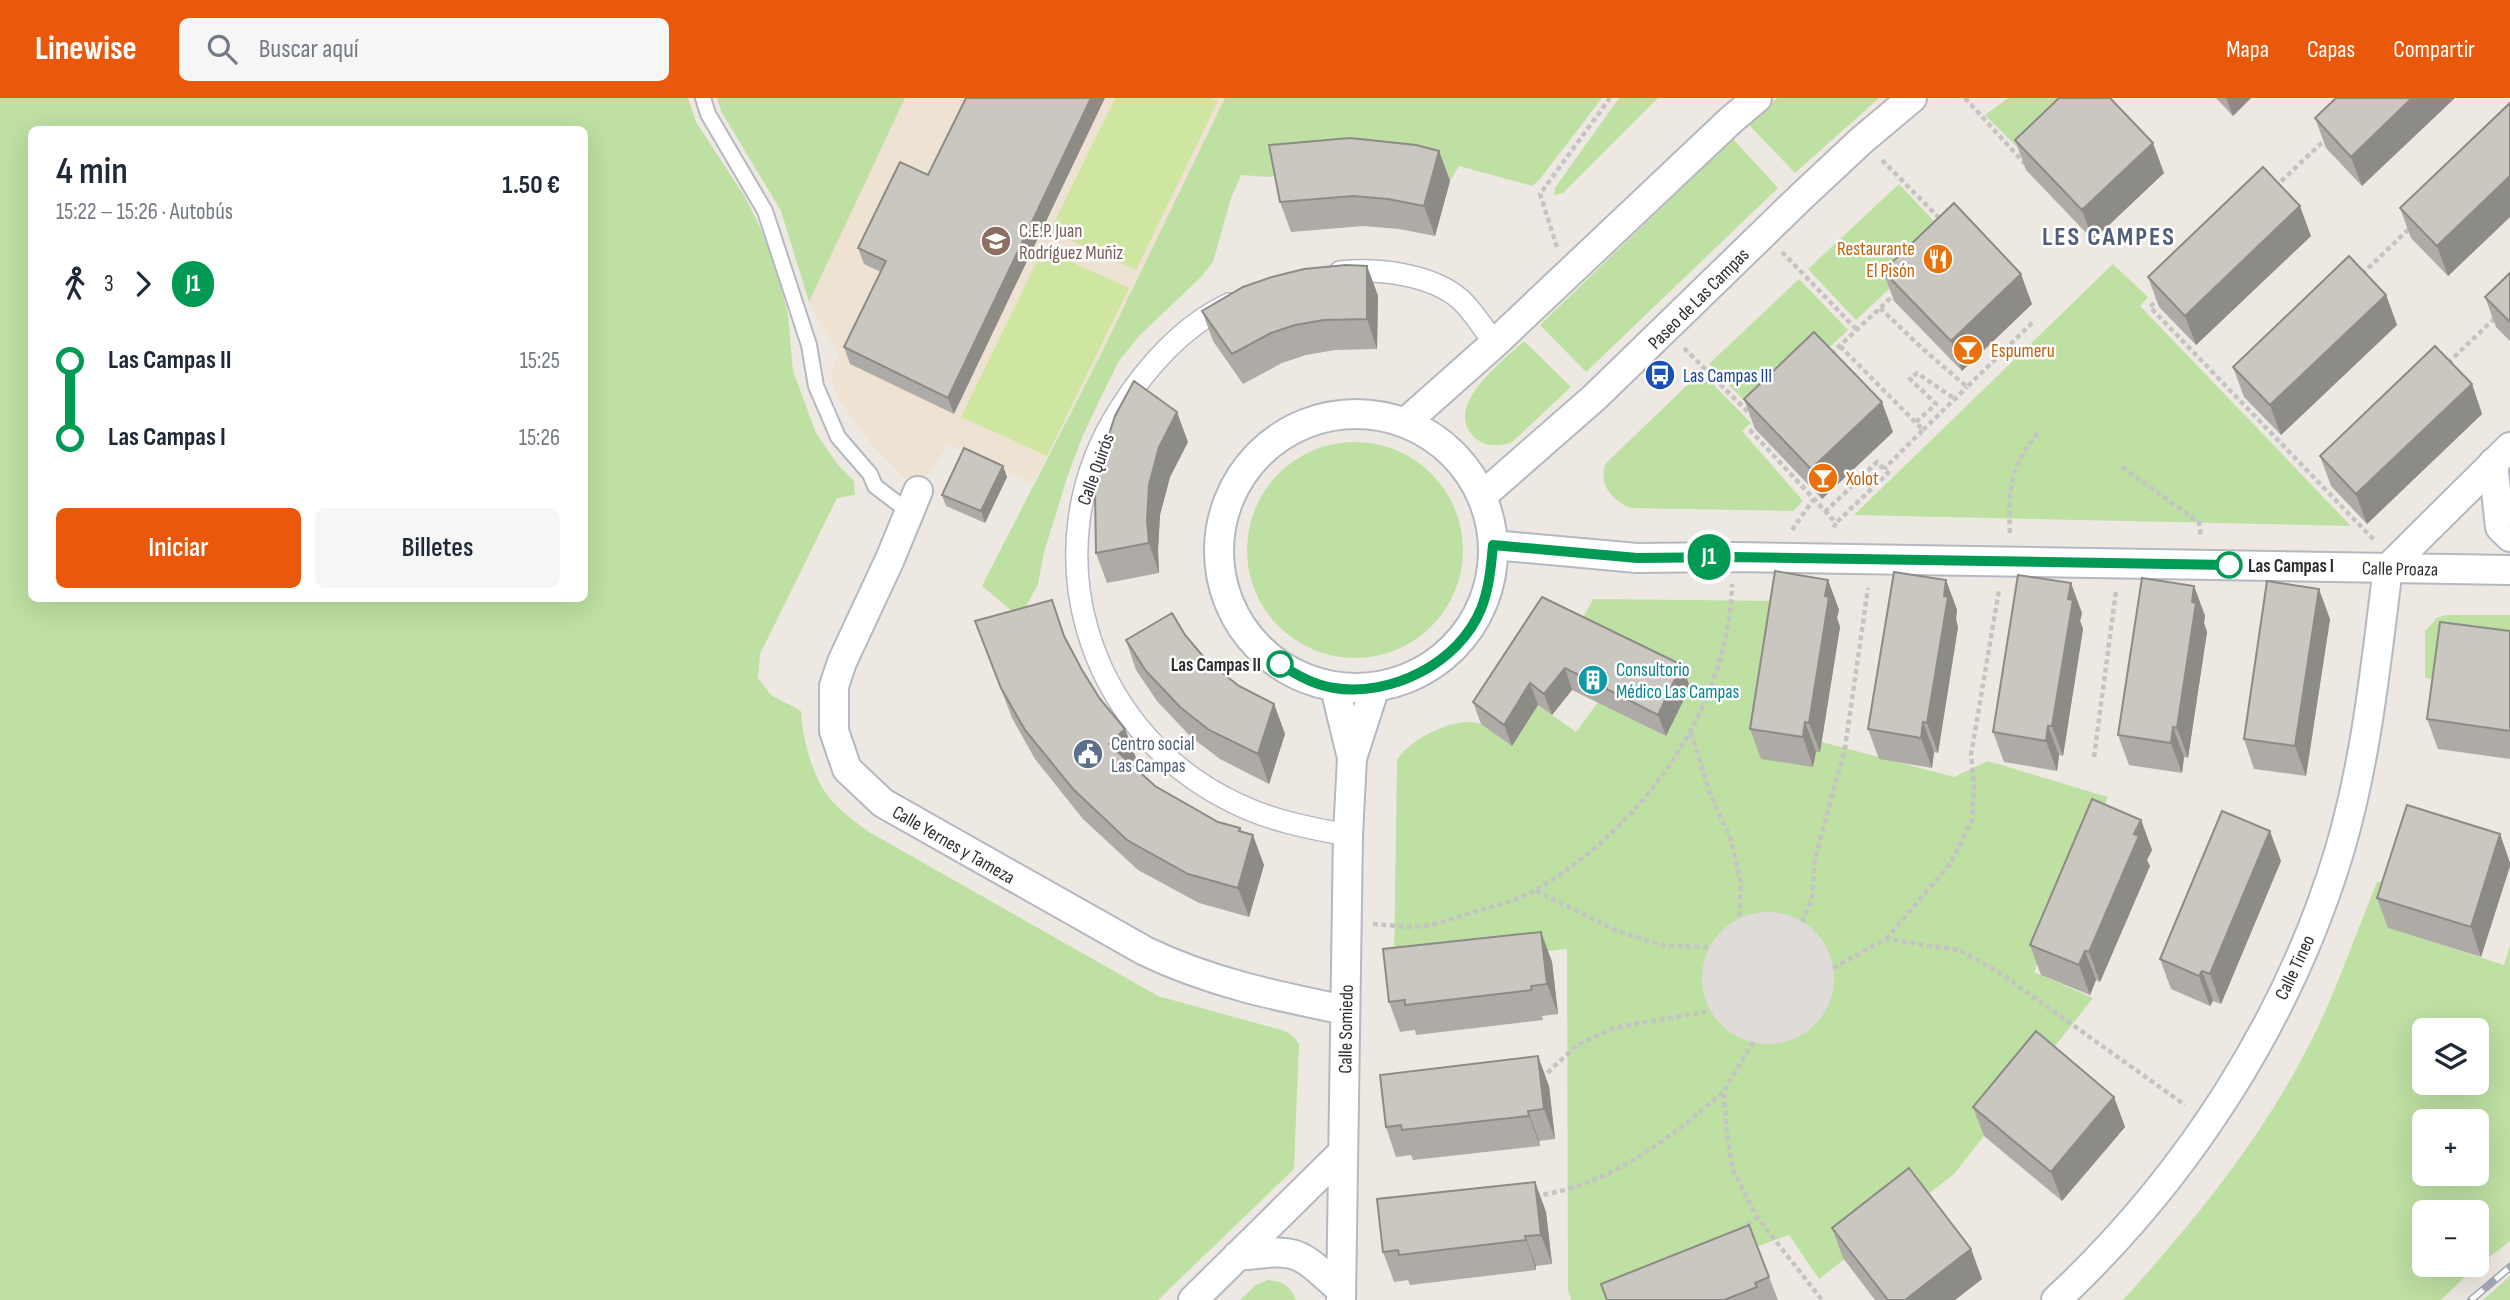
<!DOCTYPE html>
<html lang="es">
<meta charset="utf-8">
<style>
:root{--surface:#fff;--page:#f6f6f7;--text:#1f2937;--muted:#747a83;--accent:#ea580c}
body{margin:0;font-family:"Sofia Sans Condensed",sans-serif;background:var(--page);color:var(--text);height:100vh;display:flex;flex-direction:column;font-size:26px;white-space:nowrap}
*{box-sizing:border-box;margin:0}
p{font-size:23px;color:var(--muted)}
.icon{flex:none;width:38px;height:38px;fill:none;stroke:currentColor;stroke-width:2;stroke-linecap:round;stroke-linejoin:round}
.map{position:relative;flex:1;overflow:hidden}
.drawer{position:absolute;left:28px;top:28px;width:560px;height:476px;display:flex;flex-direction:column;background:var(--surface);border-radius:10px;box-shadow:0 7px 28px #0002}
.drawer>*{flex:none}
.badge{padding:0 14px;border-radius:23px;font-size:24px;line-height:46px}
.controls{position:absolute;left:2412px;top:920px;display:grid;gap:14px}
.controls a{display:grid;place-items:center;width:77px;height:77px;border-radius:10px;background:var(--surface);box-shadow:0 7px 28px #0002;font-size:35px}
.map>.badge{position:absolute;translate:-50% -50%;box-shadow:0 0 0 4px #fff}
.legs{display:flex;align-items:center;gap:10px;height:77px;padding:0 28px;font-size:23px}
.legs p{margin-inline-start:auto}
.headline{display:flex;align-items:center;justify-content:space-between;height:119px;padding:0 28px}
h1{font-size:38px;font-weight:600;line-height:52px}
.cta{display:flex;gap:14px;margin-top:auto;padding:14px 28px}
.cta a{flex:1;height:80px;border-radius:10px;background:var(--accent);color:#fff;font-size:28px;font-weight:600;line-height:80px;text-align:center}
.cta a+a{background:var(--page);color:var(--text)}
ul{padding:0 28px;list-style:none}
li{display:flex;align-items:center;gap:24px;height:77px;font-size:26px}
li i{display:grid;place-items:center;width:10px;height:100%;margin:0 9px;background:currentColor}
li i::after{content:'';width:18px;height:18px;margin:-9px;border:5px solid;border-radius:50%;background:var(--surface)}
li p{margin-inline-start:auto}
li:first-child i{background:linear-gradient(#0000 50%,currentColor 0)}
li:last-child i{background:linear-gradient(currentColor 50%,#0000 0)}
header{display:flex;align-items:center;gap:42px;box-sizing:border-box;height:98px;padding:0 35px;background:var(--accent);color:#fff}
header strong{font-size:33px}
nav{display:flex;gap:38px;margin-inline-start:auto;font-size:24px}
.search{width:490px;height:63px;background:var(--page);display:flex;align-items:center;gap:18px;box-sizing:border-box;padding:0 24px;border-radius:10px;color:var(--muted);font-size:26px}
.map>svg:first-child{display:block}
.education{fill:#eee2d3}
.green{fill:#bee0a3;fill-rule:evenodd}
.pitch{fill:#cfe6a0}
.plaza{fill:#dedbd9}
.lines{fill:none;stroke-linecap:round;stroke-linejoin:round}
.service-casing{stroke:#b5b8c0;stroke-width:18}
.pedestrian-casing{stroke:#b5b8c0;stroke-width:24}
.minor-casing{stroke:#b5b8c0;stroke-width:32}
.path{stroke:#c4c4c4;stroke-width:4.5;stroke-dasharray:5 3.5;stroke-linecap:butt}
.service{stroke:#fff;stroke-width:14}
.pedestrian{stroke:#fff;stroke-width:21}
.minor{stroke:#fff;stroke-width:28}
.rail-casing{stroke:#a5a9b6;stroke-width:8}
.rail{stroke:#fff;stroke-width:5;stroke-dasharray:16;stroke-linecap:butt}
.wall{fill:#aeaaa5}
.shaded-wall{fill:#8d8b86}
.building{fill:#cac6c0;stroke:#8d8b86;stroke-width:2}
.line-1-casing{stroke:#fff;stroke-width:16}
.line-1{stroke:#009a55;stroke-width:10}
.stop-1-dot{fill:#fff;stroke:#009a55;stroke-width:3.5}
.labels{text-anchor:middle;stroke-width:5;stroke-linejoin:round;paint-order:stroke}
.education-label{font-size:19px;fill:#785e54;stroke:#fff;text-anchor:start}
.food-label{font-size:19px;fill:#c56008;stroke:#fff;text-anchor:start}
.street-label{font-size:19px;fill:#2e2e2e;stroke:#fff}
.transit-label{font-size:19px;fill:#164399;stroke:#fff;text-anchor:start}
.stop-label{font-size:19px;font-weight:bold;fill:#2e2e2e;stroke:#fff;text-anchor:start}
.culture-label{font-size:19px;fill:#0d838f;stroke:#fff;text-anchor:start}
.service-label{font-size:19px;fill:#4e5e75;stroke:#fff;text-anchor:start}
.district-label{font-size:26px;font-weight:bold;letter-spacing:2px;fill:#515d7c;stroke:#fff}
</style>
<header>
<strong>Linewise</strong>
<div class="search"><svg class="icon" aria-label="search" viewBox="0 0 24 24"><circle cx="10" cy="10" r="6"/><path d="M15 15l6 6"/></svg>Buscar aquí</div>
<nav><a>Mapa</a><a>Capas</a><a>Compartir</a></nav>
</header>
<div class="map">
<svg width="2510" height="1202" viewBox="0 0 2510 1202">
<rect width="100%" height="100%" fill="#eee8e2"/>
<path class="education" d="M905,0H1225L1102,254L1032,386L948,346L918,393L875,351L838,301L831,278L838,257L809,204Z"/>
<path class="green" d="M0,0H688L696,24L745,99L761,131L775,168L788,216L793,273L816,335L838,367L854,383L855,397L837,400L760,556L758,580L771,597L801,613C802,640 813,681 831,702C842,714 855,724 869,734L1158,898L1285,933L1294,939L1299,946L1294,1071L1158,1202H0ZM32,32H584V500H32Z
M717,0H905L809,204L781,113L721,13Z
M1225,0H1602L1540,81L1532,88L1459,68L1450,83L1302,74L1269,79L1241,77L1231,100L1213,164L1201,179L1139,238L1119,263L1102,297L1083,337L1068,377L1044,454L1038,486L1020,520L982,488L1102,254Z
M1619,0H1658L1563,95L1554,97L1555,90Z
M1777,0H1879L1795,75L1748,26Z
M2008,0H2088L2027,59L1985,17Z
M1733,41L1778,90L1586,274L1540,227Z
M1899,86L1947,137L1856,222L1808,171Z
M2113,166L2148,199L2140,208L2351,428L1854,417Z
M1799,181L1848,232L1758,317L1709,266Z
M1524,243L1571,289L1512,344C1499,349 1486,349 1475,340C1441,309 1502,264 1524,243Z
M1701,274L1751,325L1742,333L1803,403L1793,413L1631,410C1613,403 1597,386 1606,365Z
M1247 452a108 108 0 1 1 216 0a108 108 0 1 1-216 0Z
M1593,501L1786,503L1813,669L1816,654H1820L1822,644L1954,679L1988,663L2108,699L2034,874L2093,900L1954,1076L1819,1181L1789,1137L1610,1202H1571L1568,1191L1567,851L1394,869L1397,662C1409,642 1456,617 1480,626C1491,630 1502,641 1512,648L1538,607L1576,634L1598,604L1666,638L1690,589L1576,533Z
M2445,517H2510V562L2429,581L2425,579V533L2437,520Z
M2387,783L2389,830L2504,867L2510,848V1143L2470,1174L2441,1202H2123C2201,1116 2276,1023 2324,916C2343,873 2359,828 2377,784ZM2424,933H2476V985H2424ZM2424,1024H2476V1076H2424ZM2424,1115H2476V1167H2424Z
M2510,1178V1202H2483Z
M1268,1182C1282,1183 1291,1188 1296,1202H1240L1256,1187Z"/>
<path class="pitch" d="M1115,0H1210L1218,3L1136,172L1050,133Z
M1043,151L1129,190L1047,358L961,319Z"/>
<path class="plaza" d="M1702 880a66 66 0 1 1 132 0a66 66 0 1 1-132 0Z"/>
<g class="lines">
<g class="service-casing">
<path id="service" d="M703,0L708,16L765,113L809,247L816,288L838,339L870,376L875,388L909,414"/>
</g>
<g class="pedestrian-casing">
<path id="pedestrian" d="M1340,174C1377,170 1432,176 1461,202C1474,214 1484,232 1495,245
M1229,206C1184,227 1146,269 1120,311C1031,449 1085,631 1231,703C1268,722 1308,730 1348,737"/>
</g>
<g class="minor-casing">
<path id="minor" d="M1219 453a137 137 0 1 1 274 0a137 137 0 1 1-274 0Z
M1406,324L1495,245L1731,22L1757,0
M2493,365L2500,429L2510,439
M918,393L890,461L842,564L834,588V633L847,671L883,705L1145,853C1209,884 1276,898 1345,912
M1482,398L1595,299L1802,98L1862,42L1912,0
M1493,447L1637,460L1733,459L2510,472
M2388,470L2510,349
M1335,590L1352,660
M1237,1158C1298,1151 1296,1151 1341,1192
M1193,1202L1343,1054
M1341,1202L1348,737L1352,660L1375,589
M2056,1202C2186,1081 2289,922 2340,751C2367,659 2376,564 2388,470"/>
</g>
<path class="path" d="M1965,0L2027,68
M1882,62L1942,123
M2275,89L2327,40
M1557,149L1540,96L1610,0
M1782,154L1857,232
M2362,176L2411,129
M2160,199L2150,209L2374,442
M1880,210L1923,251L1967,289L2033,224
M1840,248L1923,332L1884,371
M1684,250L1752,318
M1831,256L1896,195
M2448,265L2497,218
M1916,324L1936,306L1910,281L1917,275L1955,301
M1759,326L1751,333L1836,425L1832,433
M1923,332L1967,289
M2122,369L2199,424L2201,440
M1825,414L1877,364L1888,375L1836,425
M1792,432L1813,402
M2010,435C2008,392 2010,367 2039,334
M1691,635L1710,695L1731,742L1741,785L1739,821
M2094,659L2116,493
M1536,793L1617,833L1666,848L1710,849
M1802,824L1812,801L1815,761L1845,650L1868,490
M1373,826C1385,826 1398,829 1410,829C1431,829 1457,819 1477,813C1497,807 1519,802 1537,791C1642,730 1729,610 1732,486
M1886,841L1950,766L1972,722L1974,686L1971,657L1999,492
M1833,870L1886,841L1959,852L1997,873L2185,1007
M1753,944L1724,993L1727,1036L1733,1072L1757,1119L1822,1202
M1540,978L1545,977L1576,948L1613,930L1710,913
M1535,1098C1609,1088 1670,1041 1724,993
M1741,1132L1757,1119"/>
<use href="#service" class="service"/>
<use href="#pedestrian" class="pedestrian"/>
<use href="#minor" class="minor"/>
<g class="rail-casing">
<path id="rail" d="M2471,1202L2510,1169"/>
</g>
<use href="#rail" class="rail"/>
</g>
<path class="wall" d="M2216,0H2251L2233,18Z
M2336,0L2362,88L2326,50L2315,20Z
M2510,5V119L2448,178L2411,140L2400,110Z
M2015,42L2164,75L2093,142L2026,72Z
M1439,53L1450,83L1435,138L1399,131L1363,128L1291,134L1280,104Z
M928,77L954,316L850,266L844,249L881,174L864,166L858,150Z
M2311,138L2196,247L2159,209L2148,179Z
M1367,168L1378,198L1377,251L1335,252L1306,257L1282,265L1243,286L1213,243L1202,213Z
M1883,173L2032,206L1962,273L1894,203Z
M2510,175V243L2496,229L2485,199Z
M2386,197L2397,227L2281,337L2244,299L2233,269Z
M2472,286L2482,316L2367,426L2331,388L2320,358Z
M1744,301L1893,334L1822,401L1755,331Z
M1188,344L1170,379L1160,417L1158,452L1159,475L1107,485L1096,455Z
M1003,368L1007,379L985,425L946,408L942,397Z
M1828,482L1839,512L1837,520L1840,529L1820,654H1816L1813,669L1761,661L1750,631Z
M1946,482L1957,512L1956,521L1958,529L1938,655L1934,654L1932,670L1879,661L1868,631Z
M2194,488L2205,518L2204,525L2207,534L2188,660L2184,659L2182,675L2129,667L2118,637Z
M1542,499L1690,589L1666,638L1572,592L1552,617L1538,607L1512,648L1481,626L1473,604Z
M2082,515L2080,523L2083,531L2063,658L2059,657L2057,673L2004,664L1993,634Z
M2330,521L2306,678L2254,671L2244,641Z
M975,523L1067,543L1082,572L1100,601L1125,631L1136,660L1130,666L1155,688L1218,724L1241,734L1264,767L1249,819L1199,805L1138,772L1083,721L1035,661L1012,620Z
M2510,533V661L2438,651L2427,621Z
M1185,537L1207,563L1239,588L1274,606L1285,636L1269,686L1220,661L1191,639L1157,603L1136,572L1126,542Z
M2141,722L2152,752L2147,762L2150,768L2100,884L2096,882L2090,897L2041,877L2030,847Z
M2500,736L2510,765V768L2481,859L2388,830L2377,800Z
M2281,763L2221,906L2213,903L2210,908L2171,891L2160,861Z
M1541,834L1552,864L1558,916L1542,918L1543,922L1416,937L1415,932L1400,934L1389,904Z
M1549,988L1555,1041L1539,1043L1540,1048L1413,1062L1411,1057L1396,1059L1386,1029Z
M2114,999L2125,1029L2062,1103L1984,1038L1973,1009Z
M1535,1084L1546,1114L1552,1166L1536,1168V1172L1410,1187L1408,1182L1394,1184L1383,1154Z
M1832,1130L1971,1151L1982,1181L1955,1202H1875L1843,1160Z
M1769,1179L1778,1202H1607L1601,1186Z"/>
<path class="shaded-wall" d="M1091,0H1105L954,316L948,300Z
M2226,0H2251L2233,18Z
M2412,0H2455L2362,88L2351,59Z
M2153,45L2164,75L2093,142L2082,112Z
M1439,53L1450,83L1435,138L1424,108Z
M2510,78V119L2448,178L2437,148Z
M2300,108L2311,138L2196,247L2185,218Z
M1367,168L1378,198L1377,251L1367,221Z
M2021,176L2032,206L1962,273L1951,243Z
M2386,197L2397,227L2281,337L2270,307Z
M2472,286L2482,316L2367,426L2356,396Z
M1882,304L1893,334L1822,401L1811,371Z
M1177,314L1188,344L1170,379L1160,417L1158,452L1159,475L1149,445L1147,422L1149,387L1159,349Z
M1003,368L1007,379L985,425L981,413Z
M1828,482L1839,512L1837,520L1840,529L1820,654L1809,625Z
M1946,482L1957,512L1956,521L1958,529L1938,655L1927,625Z
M2071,485L2082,515L2080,523L2083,531L2063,658L2052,628Z
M2194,488L2205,518L2204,525L2207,534L2188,660L2177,630Z
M2319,491L2330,521L2306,678L2295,648Z
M1682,567L1690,589L1666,638L1658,617Z
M1565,570L1572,592L1552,617L1544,596Z
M1530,585L1538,607L1512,648L1504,627Z
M1274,606L1285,636L1269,686L1258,656Z
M1805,624L1816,654L1813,669L1803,639Z
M1923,624L1934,654L1932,670L1921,640Z
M2048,628L2059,657L2057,673L2046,643Z
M2173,629L2184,659L2182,675L2171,645Z
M1125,631L1136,660L1120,676L1109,646Z
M2141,722L2152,752L2147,762L2150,768L2100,884L2089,854Z
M1240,730L1248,753L1253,737L1264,767L1249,819L1238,790L1239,733Z
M2270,733L2281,763L2221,906L2210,876Z
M2500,736L2510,765V768L2481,859L2471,829Z
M1541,834L1552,864L1558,916L1547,886Z
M2085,853L2096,882L2090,897L2079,867Z
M2202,873L2213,903L2210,908L2199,878Z
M1538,958L1549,988L1555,1041L1544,1011Z
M2114,999L2125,1029L2062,1103L2051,1074Z
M1528,1013L1539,1043L1540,1048L1529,1018Z
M1535,1084L1546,1114L1552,1166L1541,1137Z
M1525,1138L1536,1168V1172L1526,1142Z
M1971,1151L1982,1181L1955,1202H1905Z"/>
<path class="building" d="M966,0H1091L948,300L844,249L886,163L858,150L900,64L928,77Z
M2059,0H2110L2153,45L2082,112L2015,42Z
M2336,0H2412L2351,59L2315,20Z
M2510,5V78L2437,148L2400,110Z
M1350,40L1416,47L1439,53L1424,108L1388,101L1353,98L1280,104L1269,47Z
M2263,69L2300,108L2185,218L2148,179Z
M1954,105L2021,176L1951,243L1883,173Z
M2349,158L2386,197L2270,307L2233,269Z
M1346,167L1367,168V221L1324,222L1295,227L1271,235L1232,256L1202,213L1243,189L1272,179L1304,171Z
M2510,175V224L2485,199Z
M1814,234L1882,304L1811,371L1744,301Z
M2435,248L2472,286L2356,396L2320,358Z
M1134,283L1177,314L1159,349L1149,387L1147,422L1149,445L1096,455L1095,395L1100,364L1115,318Z
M964,350L1003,368L981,413L942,397Z
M1775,473L1828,482L1825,498L1829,499L1809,625L1805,624L1803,639L1750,631Z
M1894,474L1946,482L1944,498L1948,499L1927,625L1923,624L1921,640L1868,631Z
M2018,477L2071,485L2068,501L2073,502L2052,628H2048L2046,643L1993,634Z
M2142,480L2194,488L2192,504L2196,505L2177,630L2173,629L2171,645L2118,637Z
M2267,483L2319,491L2295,648L2244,641Z
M1542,499L1682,567L1658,617L1565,570L1544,596L1530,585L1504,627L1473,604Z
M1052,502L1064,538L1082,572L1100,601L1125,631L1109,646L1155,688L1218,724L1240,730L1239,733L1253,737L1238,790L1188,776L1127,742L1073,691L1025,632L1001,590L975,523Z
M1172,515L1185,537L1207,563L1239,588L1274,606L1258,656L1209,632L1180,609L1146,573L1126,542Z
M2440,524L2510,533V633L2427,621Z
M2092,701L2141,722L2134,736L2139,738L2089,854L2085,853L2079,867L2030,847Z
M2407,707L2500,736L2471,829L2377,800Z
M2222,713L2270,733L2210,876L2202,873L2199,878L2160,861Z
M1541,834L1547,886L1531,888L1532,892L1405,907V902L1389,904L1383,851Z
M2036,933L2114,999L2051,1074L1973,1009Z
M1538,958L1544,1011L1528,1013L1529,1018L1402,1032L1401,1027L1386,1029L1380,977Z
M1909,1070L1971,1151L1905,1202H1888L1832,1130Z
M1535,1084L1541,1137L1525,1138L1526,1142L1399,1157L1398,1152L1383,1154L1377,1101Z
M1749,1127L1769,1179L1755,1185L1757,1189L1724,1202H1607L1601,1186Z"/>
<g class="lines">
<g class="line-1-casing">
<path id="line-1" d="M1280,566C1296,577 1314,587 1334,590C1391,599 1459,565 1481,511C1489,491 1491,469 1493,447L1637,460L1733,459L2229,467"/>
</g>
<use href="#line-1" class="line-1"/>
</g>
<defs>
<g id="school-disc" transform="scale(1.575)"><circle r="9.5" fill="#8d6e63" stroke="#fff"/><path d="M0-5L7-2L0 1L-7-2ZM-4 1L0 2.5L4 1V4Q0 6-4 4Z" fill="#fff"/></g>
<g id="restaurant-disc" transform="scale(1.575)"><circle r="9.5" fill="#e8710a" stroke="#fff"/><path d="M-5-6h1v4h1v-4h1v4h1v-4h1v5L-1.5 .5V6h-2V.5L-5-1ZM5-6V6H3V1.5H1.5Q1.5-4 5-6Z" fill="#fff"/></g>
<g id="bar-disc" transform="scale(1.575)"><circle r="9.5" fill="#e8710a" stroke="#fff"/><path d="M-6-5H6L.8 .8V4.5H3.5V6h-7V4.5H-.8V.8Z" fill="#fff"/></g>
<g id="bus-disc" transform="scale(1.575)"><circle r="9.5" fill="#1a4fb4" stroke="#fff"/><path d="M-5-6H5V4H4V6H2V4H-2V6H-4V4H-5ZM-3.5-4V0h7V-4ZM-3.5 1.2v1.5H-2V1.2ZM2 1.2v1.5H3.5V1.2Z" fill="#fff"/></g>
<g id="building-disc" transform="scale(1.575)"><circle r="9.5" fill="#0f9aa8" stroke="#fff"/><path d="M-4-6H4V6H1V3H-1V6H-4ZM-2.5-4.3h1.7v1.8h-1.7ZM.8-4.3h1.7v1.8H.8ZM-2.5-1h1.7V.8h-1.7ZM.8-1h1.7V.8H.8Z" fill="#fff"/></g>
<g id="civic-disc" transform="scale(1.575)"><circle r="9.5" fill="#5c6f8a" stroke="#fff"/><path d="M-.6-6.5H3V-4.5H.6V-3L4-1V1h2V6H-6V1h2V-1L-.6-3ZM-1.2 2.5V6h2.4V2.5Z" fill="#fff"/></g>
</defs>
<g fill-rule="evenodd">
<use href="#school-disc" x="996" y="143"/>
<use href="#restaurant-disc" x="1938" y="161"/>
<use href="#bar-disc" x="1968" y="252"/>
<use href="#bus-disc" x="1660" y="277"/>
<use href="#bar-disc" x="1823" y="380"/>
<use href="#building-disc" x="1593" y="582"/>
<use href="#civic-disc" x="1088" y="656"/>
</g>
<g class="stop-1-dot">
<circle cx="2229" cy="467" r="12"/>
<circle cx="1280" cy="566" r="12"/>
</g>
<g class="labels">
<g class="education-label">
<text x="1019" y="139">C.E.P. Juan<tspan x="1019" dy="22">Rodríguez Muñiz</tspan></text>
</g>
<g class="food-label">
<text x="1915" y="157" text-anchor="end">Restaurante<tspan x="1915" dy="22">El Pisón</tspan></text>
<text x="1991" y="259">Espumeru</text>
<text x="1846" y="387">Xolot</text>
</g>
<g class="street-label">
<text transform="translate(1698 200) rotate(-45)" y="7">Paseo de Las Campas</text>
<text transform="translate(1095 371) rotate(-70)" y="7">Calle Quirós</text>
<text transform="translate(2400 470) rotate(1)" y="7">Calle Proaza</text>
<text transform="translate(954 746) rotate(30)" y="7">Calle Yernes y Tameza</text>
<text transform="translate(2294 869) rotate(-65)" y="7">Calle Tineo</text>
<text transform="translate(1345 931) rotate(-89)" y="7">Calle Somiedo</text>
</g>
<g class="transit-label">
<text x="1683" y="284">Las Campas III</text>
</g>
<g class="stop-label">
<text x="2248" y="474">Las Campas I</text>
<text x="1261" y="573" text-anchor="end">Las Campas II</text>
</g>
<g class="culture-label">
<text x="1616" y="578">Consultorio<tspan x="1616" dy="22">Médico Las Campas</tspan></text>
</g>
<g class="service-label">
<text x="1111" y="652">Centro social<tspan x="1111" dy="22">Las Campas</tspan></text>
</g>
<g class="district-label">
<text x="2109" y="147">LES CAMPES</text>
</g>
</g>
</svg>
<div class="controls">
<a><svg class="icon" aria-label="layers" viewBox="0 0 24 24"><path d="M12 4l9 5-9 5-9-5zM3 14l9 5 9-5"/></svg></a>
<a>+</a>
<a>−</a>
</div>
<b class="badge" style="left:1709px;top:459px;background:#009a55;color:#fff">J1</b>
<section class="drawer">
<div class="headline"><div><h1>4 min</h1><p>15:22 – 15:26 · Autobús</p></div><b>1.50 €</b></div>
<div class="legs"><svg class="icon" aria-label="walk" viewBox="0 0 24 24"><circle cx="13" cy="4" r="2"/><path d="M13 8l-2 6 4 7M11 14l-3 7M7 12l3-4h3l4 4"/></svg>3<svg class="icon" aria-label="forward" viewBox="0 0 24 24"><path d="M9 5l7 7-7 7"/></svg><b class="badge" style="background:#009a55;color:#fff">J1</b></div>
<ul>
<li><i style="color:#009a55"></i><b>Las Campas II</b><p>15:25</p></li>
<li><i style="color:#009a55"></i><b>Las Campas I</b><p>15:26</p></li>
</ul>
<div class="cta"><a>Iniciar</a><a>Billetes</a></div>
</section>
</div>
